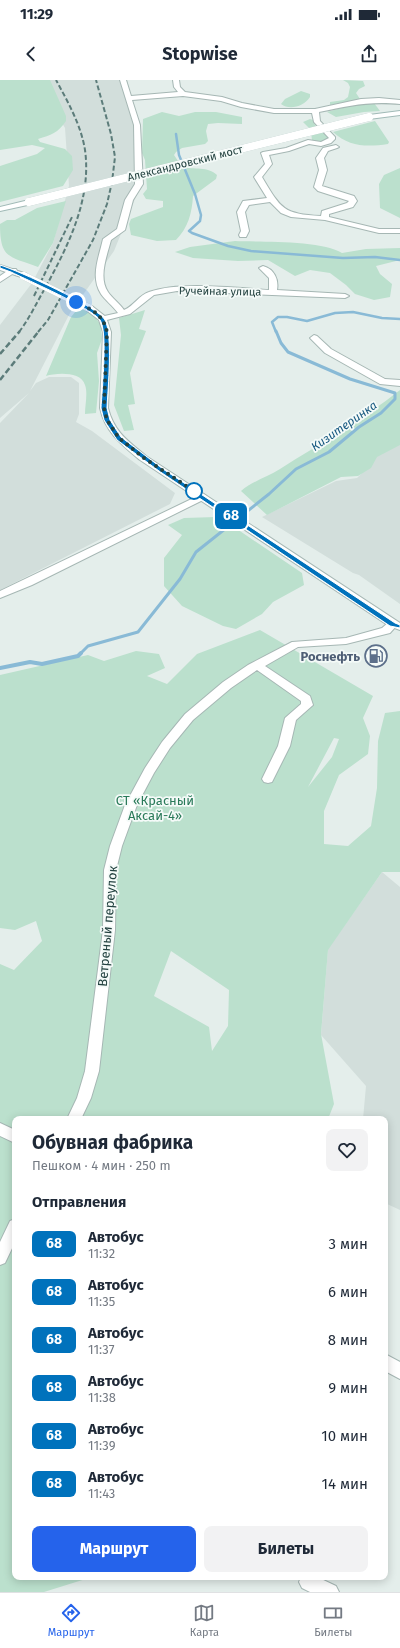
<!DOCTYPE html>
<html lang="ru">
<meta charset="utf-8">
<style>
:root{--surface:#fff;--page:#f2f2f3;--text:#1f2937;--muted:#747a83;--line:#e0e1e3;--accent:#2563eb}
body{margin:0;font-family:"Fira Sans",sans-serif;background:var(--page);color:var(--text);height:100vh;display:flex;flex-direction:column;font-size:15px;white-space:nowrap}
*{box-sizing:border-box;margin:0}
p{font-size:13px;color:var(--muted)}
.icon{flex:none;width:22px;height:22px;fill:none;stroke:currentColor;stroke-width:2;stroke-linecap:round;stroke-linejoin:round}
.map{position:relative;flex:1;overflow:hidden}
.panel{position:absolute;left:12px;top:1036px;width:376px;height:464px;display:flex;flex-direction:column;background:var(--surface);border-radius:8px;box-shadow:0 2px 10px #0003}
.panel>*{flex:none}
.badge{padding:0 8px;border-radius:6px;font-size:14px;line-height:26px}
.you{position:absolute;width:20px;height:20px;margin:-10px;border:3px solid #fff;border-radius:50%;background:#1a73e8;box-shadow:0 0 0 6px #1a73e833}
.map>.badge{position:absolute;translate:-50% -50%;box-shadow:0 0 0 2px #fff}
h2{padding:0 20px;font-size:15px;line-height:36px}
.round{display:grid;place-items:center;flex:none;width:42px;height:42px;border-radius:8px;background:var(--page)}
.summary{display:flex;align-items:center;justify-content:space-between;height:68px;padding:0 20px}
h1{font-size:19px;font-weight:700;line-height:30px}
.button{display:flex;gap:8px;margin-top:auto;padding:8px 20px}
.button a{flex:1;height:46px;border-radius:8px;background:var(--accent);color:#fff;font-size:16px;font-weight:700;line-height:46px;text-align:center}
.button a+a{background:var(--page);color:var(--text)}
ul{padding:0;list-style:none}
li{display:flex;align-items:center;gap:12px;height:48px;padding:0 20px}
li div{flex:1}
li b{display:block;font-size:15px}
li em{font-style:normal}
li .badge{min-width:44px;font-weight:700;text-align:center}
.status{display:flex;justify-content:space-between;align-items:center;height:28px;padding:0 20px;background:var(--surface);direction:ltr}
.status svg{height:11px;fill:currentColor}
header{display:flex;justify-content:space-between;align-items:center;height:52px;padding:0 20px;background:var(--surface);font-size:18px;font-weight:700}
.dock{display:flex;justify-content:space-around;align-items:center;height:56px;border-top:1px solid var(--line);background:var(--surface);font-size:11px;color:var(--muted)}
.dock a{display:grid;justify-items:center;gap:2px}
.dock .current{color:var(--accent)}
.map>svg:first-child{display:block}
.built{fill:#d2dedb}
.green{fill:#bbe0cd;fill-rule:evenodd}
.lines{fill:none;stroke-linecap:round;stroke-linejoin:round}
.stream-far2{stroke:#89bad6;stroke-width:2.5}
.stream-far1{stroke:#89bad6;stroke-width:3}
.stream{stroke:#89bad6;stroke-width:4}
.minor-casing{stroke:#a6b7b4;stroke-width:2}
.tertiary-casing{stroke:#a6b7b4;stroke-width:2}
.secondary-casing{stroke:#a1bab7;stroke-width:2}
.minor{fill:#fff;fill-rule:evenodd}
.tertiary{fill:#fff;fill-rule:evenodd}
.secondary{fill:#fff;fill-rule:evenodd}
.rail-far1{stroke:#5c7c7a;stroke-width:2;stroke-dasharray:5 2.5;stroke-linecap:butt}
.rail{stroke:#5c7c7a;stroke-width:2.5;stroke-dasharray:6 3;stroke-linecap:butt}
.tertiary-bridge-casing{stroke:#a6b7b4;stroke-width:8;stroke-linecap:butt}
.secondary-bridge-casing{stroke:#a1bab7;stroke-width:8;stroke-linecap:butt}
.tertiary-bridge{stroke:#fff;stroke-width:8}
.secondary-bridge{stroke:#fff;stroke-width:8}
.line{fill:#0072bc;stroke:#fff}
.walk{stroke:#22413f;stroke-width:4;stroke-dasharray:0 7.2}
.stop-dot{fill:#fff;stroke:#0072bc;stroke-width:2}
.labels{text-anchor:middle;stroke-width:3.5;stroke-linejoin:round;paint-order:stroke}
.far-street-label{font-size:11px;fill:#22413f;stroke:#f4faf8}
.far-water-label{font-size:12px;font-style:italic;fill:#185981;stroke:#f4faf8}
.service-label{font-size:13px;font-weight:bold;fill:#4e5e75;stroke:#f4faf8;text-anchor:end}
.park-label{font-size:13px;fill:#297a59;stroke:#f4faf8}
.street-label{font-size:13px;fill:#22413f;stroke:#f4faf8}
</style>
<div class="status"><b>11:29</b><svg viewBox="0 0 49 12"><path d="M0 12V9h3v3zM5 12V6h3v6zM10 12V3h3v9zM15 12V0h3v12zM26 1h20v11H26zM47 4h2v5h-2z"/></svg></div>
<header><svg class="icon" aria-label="back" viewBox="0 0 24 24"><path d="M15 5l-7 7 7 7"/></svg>Stopwise<svg class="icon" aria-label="share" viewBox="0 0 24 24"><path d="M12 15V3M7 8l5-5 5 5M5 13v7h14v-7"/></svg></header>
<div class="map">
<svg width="400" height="1512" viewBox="0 0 400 1512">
<rect width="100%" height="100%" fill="#e4eeeb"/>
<path class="built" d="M37,0H127L136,36L139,109L114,171L70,233L30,311L36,303L49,297H71L79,303V334L76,342L92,351L175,413L170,424L0,510V343L29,313L0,338V245L32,203L53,163L69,106L65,48Z
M400,364V524L359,495L353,493L262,437L336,401L357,398L369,386L370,380Z
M382,792L400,807V1130L385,1123V1039H363L366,1006L321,955L328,869Z"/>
<path class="green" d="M0,0H50L66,36V41C58,53 51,55 38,59L40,62L65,69L72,76L73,90L63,106L0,122V86L37,74L45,68L32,65L0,70Z
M343,0L363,1L365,6L359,9L356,13L360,19L330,25V22L344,20L348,17L350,7L348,3Z
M301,11L310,14V17C304,26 290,31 281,24L285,19Z
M374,23L380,31L364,32L336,37L327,32L356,24Z
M162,32L179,36L195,32H216L242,37V44L218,43L208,44L206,51L208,61L205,64L182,68L176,72L174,75L182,87C194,90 208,86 217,95L216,99L193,116C192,133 188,148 176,160L157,161L131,155L129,144L131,139L163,127V121L146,119L143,114L147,109L145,80L142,73L143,39Z
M310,39L313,40L315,45L329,57L327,60L321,62L312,61L311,50L303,42Z
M375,41L389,62L388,64C367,67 349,67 333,52Z
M400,88V138L380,128L379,104L384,95Z
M66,121L53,163L38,187C9,176 0,179 0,144L7,140H15L37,128Z
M235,161C260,162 323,160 342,173L366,169L400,168V180L376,186L380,194L392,204L390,217L374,220L355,214L346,205L330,193L310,190L295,196L268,180L238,181L193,178L175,172L190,167Z
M81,225L95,237L101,245L102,259L97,273L99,301L96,333L85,334C85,325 88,313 85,305C81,291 56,293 46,296L71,237Z
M145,230L139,249L146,251L130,293L135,324L128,325L134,350L124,351L114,325L121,255L119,238Z
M400,310V365L377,377L371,388L358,396L341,397L267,435L241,411C253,401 267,397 280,389C321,363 362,340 400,310Z
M216,437L234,447L302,493L304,505L273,522L262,534L236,549L223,546L182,526L164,506V478L182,455L168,445L184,438Z
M260,550L373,616L363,638L370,656L368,674L339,695L324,731V764L348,766L371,746L377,708L378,661L385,633L400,631V792H382L328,870L321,954L334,1024L328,1039H15V1497H92L44,1512H0V884L14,890L42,861L36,841L15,850L0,848V595L88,575L104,581L136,571L159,574L165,588L147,596L167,604L197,574ZM334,658L339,659L332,677L308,707ZM171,871L229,910L228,946L212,971L209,947L154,916Z"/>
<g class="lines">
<path class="stream-far2" d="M176,54L179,75L195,114L201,135L200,141L189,151L192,153L228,166L251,171L343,178L375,177L400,180
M276,252L272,242L278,237H287L307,241L335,233L353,232L382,238L400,239"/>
<path class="stream-far1" d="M80,574L88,566L138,552L180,499L196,472L269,414L296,389L329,372L359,347L381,333L395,319V313L350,299L288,272L281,263L276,251"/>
<path class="stream" d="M0,588L30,582L42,584L78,576L81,573"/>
<g class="minor-casing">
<path id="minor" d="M120,0H126L131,16L178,12L174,7L173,0H179L180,7L185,12L222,17L242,23L274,29H315L361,19L379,18L400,20V24C368,21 349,26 319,32L320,41L335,57V59L331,63L321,66L309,64L289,71L269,75L272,84L262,97C281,129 283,134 321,136L322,131L347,123L349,121L318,111L314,107L319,90L316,78L323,68L336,65L339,67L337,68L328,71L324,78L327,90L322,106L354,116L357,121L353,127L329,134V137L379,149H400V153H379L325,140L291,137L281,133L270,122L249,125L245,132L249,151L246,157H240L239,155L241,151L237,132L243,121L267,118L254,97L265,84L261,73L263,72L286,68L308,60L321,62L329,58L314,42L312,33H274L241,27L221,21L183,16L132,20L140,45L143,104L133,120L125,150L111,160C107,176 98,197 108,212C112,218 120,224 124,230C134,226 139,215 149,212C179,201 236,208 269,210V198L259,188L263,186C274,189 279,199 277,210L345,214L349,216L345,218L177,211L154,215L130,234L103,241H100L99,239L100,237L118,233C113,226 105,220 101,214C90,197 99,177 103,159L117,149L125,120L135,104L134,45Z
M10,189H16L17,191L0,202V196Z
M314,255L317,256L331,269L385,299L400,300V306L380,304L325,273L310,258Z
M202,414L205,415L207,417L205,419L32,505L0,518V511Z
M393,541L398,544L390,553L346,564L298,567L265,586L310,616L313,625L296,640L290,666L272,702L268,703L264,702L262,699L278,666L285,638L301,624V621L257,590L231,608L193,640L170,668L154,693L137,725L122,766L116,790L115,850L99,991L91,1018L81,1039H67L77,1018L85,991L103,850L104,790L110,766L125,725L145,688L162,662L185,634L223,602L248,585L292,562L346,558L382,548L389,542Z
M0,1043L15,1050V1063L0,1056Z
M15,1139V1162L5,1183L0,1185V1162L10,1141Z
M385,1274L400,1282V1299L385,1291Z
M301,1497H317L336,1506L339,1512H310L302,1508L299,1502Z"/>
</g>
<g class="tertiary-casing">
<path id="tertiary" d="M0,185L27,194L28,196L24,198L0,190Z
M86,226H92L106,237L111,252L108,328C114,352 128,361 146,376L400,543V550L389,546L140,380C122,365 105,352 100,328L103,252L99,240L86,230Z"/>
</g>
<g class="secondary-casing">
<path id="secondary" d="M400,31V35L369,39L366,37L369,35Z
M29,120H32V124L0,131V127Z"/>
</g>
<use href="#minor" class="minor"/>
<use href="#tertiary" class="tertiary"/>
<use href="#secondary" class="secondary"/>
<path class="rail-far1" d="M34,216L73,135
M19,252C29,239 36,224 44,210C67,168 92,120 85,70C81,45 68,22 56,0
M38,252L48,240L93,160L107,124L112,102L115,77L111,54L96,0"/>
<path class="rail" d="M0,274L20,251
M0,300L39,251"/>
<g class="tertiary-bridge-casing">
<path id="tertiary-bridge" d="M24,196L89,228"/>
</g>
<g class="secondary-bridge-casing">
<path id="secondary-bridge" d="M29,122L369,37"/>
</g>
<use href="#tertiary-bridge" class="tertiary-bridge"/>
<use href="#secondary-bridge" class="secondary-bridge"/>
</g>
<path class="line" d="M0,185C17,190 99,227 105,240C113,255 108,308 107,328L110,340L121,357L163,389L395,543L400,545V548L390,546L159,391L117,360L104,340L101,328C102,311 108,251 100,240C92,228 27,200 11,192L0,188Z"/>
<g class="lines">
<path class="walk" d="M76,222C91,229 103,234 107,252L104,328L107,340L119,358L144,378L194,411"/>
</g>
<defs>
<g id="fuel-ring" transform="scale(1.15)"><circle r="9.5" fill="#f4faf8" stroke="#5c6f8a" stroke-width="1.5"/><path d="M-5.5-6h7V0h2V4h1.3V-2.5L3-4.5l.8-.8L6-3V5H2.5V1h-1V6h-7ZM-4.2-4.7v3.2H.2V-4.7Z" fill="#5c6f8a"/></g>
</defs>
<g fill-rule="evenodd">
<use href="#fuel-ring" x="376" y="576"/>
</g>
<circle class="stop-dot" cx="194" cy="411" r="8"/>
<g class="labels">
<g class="far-street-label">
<text transform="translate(185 83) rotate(-14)" y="4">Александровский мост</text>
<text transform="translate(220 211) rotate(1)" y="4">Ручейная улица</text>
</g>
<g class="far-water-label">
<text transform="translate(344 346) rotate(-35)" y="4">Кизитеринка</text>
</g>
<g class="service-label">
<text x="360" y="581">Роснефть</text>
</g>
<g class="park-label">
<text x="155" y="725">СТ «Красный<tspan x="155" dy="15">Аксай-4»</tspan></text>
</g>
<g class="street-label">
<text transform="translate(107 846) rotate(-85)" y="5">Ветреный переулок</text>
</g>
</g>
</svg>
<div class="you" style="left:76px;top:222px"></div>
<b class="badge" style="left:231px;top:436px;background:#0072bc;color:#fff">68</b>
<section class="panel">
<div class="summary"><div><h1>Обувная фабрика</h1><p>Пешком · 4 мин · 250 m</p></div><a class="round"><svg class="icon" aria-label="heart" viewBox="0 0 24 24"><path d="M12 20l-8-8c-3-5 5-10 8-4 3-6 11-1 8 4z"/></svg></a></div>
<h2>Отправления</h2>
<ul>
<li><span class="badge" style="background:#0072bc;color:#fff">68</span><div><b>Автобус</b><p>11:32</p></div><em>3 мин</em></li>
<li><span class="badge" style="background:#0072bc;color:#fff">68</span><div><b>Автобус</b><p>11:35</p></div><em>6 мин</em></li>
<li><span class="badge" style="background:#0072bc;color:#fff">68</span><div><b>Автобус</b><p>11:37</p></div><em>8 мин</em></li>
<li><span class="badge" style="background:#0072bc;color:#fff">68</span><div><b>Автобус</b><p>11:38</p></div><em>9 мин</em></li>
<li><span class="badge" style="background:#0072bc;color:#fff">68</span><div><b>Автобус</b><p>11:39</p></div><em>10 мин</em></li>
<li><span class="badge" style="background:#0072bc;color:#fff">68</span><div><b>Автобус</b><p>11:43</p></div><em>14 мин</em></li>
</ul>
<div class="button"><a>Маршрут</a><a>Билеты</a></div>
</section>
</div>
<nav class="dock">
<a class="current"><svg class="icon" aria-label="directions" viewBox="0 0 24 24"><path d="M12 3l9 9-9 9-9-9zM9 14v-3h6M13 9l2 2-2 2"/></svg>Маршрут</a>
<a><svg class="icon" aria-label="map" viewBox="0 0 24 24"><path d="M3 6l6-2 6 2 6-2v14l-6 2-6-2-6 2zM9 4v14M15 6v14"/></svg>Карта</a>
<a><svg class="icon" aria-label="tickets" viewBox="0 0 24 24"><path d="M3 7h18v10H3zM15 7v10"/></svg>Билеты</a>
</nav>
